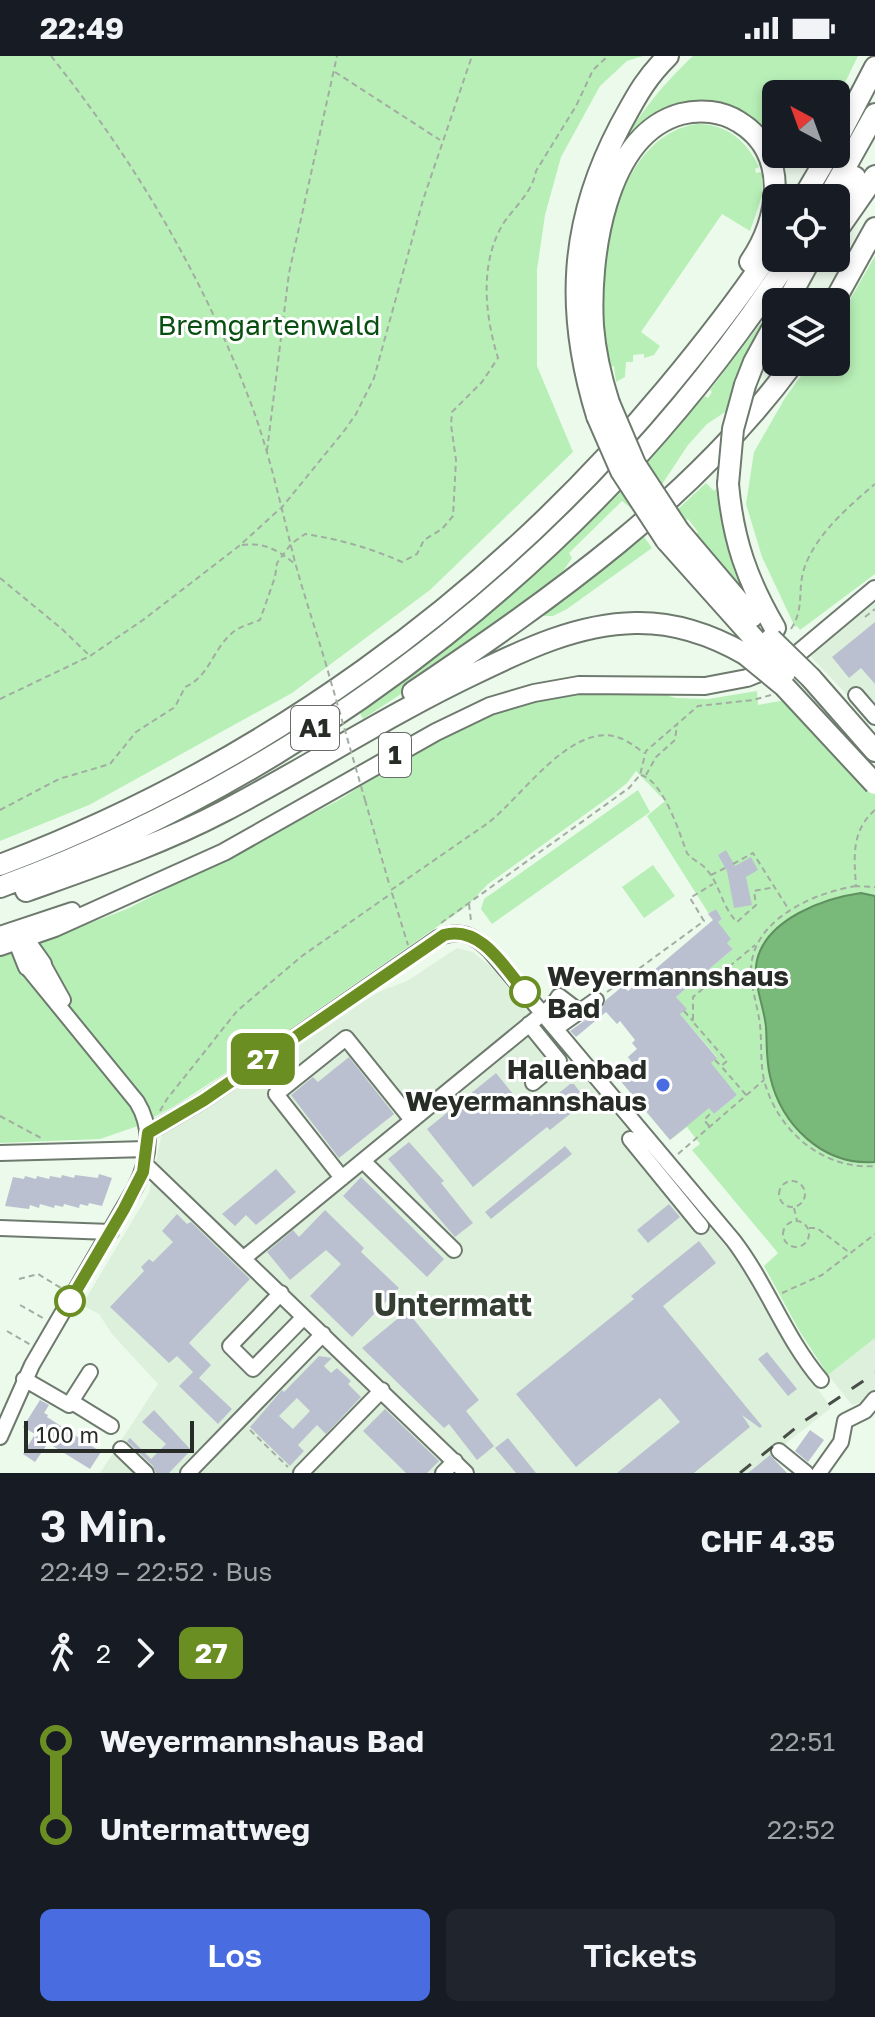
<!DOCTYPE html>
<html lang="de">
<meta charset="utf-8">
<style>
:root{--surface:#171b24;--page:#20242c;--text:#f1f3f6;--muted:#9ea1a6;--accent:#496de0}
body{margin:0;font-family:"Golos Text",sans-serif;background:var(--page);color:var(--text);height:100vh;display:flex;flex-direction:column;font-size:30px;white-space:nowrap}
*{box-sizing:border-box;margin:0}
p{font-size:26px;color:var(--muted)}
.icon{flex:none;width:44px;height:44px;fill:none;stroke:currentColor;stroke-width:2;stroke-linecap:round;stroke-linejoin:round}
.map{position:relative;height:1417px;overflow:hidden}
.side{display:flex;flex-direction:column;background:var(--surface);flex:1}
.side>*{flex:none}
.badge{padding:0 16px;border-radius:12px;font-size:28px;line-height:52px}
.needle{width:52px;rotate:319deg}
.tools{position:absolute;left:762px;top:24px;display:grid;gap:16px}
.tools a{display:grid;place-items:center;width:88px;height:88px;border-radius:12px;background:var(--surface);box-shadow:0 4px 12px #0003;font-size:40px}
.scale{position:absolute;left:24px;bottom:20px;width:170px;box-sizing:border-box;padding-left:8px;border:4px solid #272c27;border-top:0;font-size:22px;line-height:28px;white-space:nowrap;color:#272c27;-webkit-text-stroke:6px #fff;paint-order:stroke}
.map>.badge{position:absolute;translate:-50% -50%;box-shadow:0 0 0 4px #fff}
.legs{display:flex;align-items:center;gap:12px;height:88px;padding:0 40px;font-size:26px}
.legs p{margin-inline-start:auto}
.summary{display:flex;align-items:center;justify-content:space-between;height:136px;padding:0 40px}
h1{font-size:44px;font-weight:600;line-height:60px}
.cta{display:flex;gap:16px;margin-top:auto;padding:16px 40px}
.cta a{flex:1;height:92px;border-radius:12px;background:var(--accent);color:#fff;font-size:32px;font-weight:600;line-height:92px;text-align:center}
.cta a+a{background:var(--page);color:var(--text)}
ul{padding:0 40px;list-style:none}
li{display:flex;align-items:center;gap:28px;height:88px;font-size:30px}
li i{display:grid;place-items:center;width:12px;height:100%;margin:0 10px;background:currentColor}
li i::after{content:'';width:20px;height:20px;margin:-10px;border:6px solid;border-radius:50%;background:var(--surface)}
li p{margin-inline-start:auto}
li:first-child i{background:linear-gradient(#0000 50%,currentColor 0)}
li:last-child i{background:linear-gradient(currentColor 50%,#0000 0)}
.status{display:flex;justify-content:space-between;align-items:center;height:56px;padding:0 40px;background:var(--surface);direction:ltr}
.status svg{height:22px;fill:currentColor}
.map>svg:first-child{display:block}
.built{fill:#ddf0dc}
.green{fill:#b8efb7}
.water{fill:#79b979;stroke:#608f60;stroke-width:2}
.building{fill:#bac0d0;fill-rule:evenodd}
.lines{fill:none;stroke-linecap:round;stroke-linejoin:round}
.minor-casing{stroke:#6e7a6e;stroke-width:18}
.major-casing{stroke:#6e7a6e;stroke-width:20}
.highway-casing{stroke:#6e7a6e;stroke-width:24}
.path{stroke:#a2ada2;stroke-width:2;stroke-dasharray:6 4;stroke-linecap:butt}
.minor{stroke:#fff;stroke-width:14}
.major{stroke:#fff;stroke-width:16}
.highway{stroke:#fff;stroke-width:20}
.rail{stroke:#474d47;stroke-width:3;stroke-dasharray:14 14;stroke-linecap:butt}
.highway-bridge-casing{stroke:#6e7a6e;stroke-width:24;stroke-linecap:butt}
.path-bridge{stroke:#a2ada2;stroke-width:2;stroke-dasharray:6 4;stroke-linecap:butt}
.highway-bridge{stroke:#fff;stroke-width:20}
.line-1-casing{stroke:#fff;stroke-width:18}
.line-1{stroke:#6b8e23;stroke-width:12}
.stop-1-dot{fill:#fff;stroke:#6b8e23;stroke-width:4}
.poi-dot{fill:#496de0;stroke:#fff;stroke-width:3}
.labels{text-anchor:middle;stroke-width:6;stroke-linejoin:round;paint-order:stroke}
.shield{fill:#fff;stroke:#686b68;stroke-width:2}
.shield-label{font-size:26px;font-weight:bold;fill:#272c27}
.park-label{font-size:28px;fill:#074f10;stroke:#fff}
.stop-label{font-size:28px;font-weight:bold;fill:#272c27;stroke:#fff;text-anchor:start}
.poi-label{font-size:28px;font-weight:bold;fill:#272c27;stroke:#fff;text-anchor:end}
.quarter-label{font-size:32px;font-weight:bold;fill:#343e33;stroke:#fff}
</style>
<div class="status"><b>22:49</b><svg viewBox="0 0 49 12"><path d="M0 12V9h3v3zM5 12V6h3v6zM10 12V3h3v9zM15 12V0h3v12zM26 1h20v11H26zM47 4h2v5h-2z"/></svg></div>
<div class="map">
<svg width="875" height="1417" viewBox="0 0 875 1417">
<rect width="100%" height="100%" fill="#ecfaec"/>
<path class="built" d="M875,534V669L802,591Z
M457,892L473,896L490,910L733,1199L789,1291L831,1352L748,1417H100L158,1328L112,1278L99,1258L82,1249L149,1137L162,1077L376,937L407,925Z
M875,1282V1339L867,1346L852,1349L828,1319Z"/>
<path class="green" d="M0,0H643L627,5L600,30L561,101L545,159L537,214V310L573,396L430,534L292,637L89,749L0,785Z
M693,0H858L836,45V38H776V98H811L806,107L790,101L782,105V115L777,103L700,50L611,111C631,67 659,32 693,0Z
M697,68C727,68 747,85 759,111L755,113L756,117L761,116L762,120V140L750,175L722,158L641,276L660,290L654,299L644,302V298L633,299V306H626L625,321L616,326L614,310L610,311C606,289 602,265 602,243C602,182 625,78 697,68Z
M875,200V518L800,574L797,570L795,571L762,501L746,448L754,396L785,342L811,306H836V268Z
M768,258L769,259L728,354L707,368L688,389L641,460L622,445L569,497L572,502L552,532L460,599L363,663L360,657C487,567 601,465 701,344L705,340L708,342L712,336L710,334Z
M706,427L714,435L719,430C721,466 728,500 744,532L741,534L694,480L698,476L688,463L685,465L677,454Z
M642,478L652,492L567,553L553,560H543L541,558Z
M593,635H651L676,642L708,643L757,635L758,649L791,643L875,736V1282L828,1319L800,1276L764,1210L778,1197L692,1094L700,1088L687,1071L670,1084L619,1023L635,1010L628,1001L654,978L714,1058L737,1039L710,1007L717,1001L680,958L686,953L676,941L733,893L727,887L718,866L722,863L716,853L709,858L647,760L665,745L636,715L627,727L612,739L488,828L467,850L244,1005L173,1051L135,1071L100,1083L0,1087V901L127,853L339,744L428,688L509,651Z
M638,734L650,756L492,868L481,853L484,843Z
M653,809L675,840L644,862L622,831Z"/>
<path class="water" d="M861,837L875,840V1106C823,1110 781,1069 770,1020C766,1004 767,987 766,971C764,949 752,926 757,904C767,863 824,842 861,837Z"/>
<path class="building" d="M875,566V628L861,612L849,622L832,601Z
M726,794L735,810L751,801L758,814L746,821L752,849L734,852L727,815L718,799Z
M716,853L722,863L718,866L731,883L727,887L733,893L676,941L687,953L680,958L717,1002L711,1007L737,1039L714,1058L709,1052L670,1084L619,1023L635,1010L628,1001L637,993L632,987L635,984L620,965L617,968L606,956L576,981L570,975L602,952L606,944L623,930L628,935L653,915L713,864L708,858Z
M349,1001L394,1058L339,1102L291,1039L313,1021L318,1026Z
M496,1017L531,1060L570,1028H574L580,1036L578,1038L585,1046L550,1074L547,1071L473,1131L427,1073Z
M409,1086L444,1125L441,1127L473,1167L455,1181L388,1103Z
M565,1090L572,1098L491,1163L485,1156Z
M276,1113L296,1136L256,1169L246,1159L235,1170L222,1158Z
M99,1118L112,1122L102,1150L89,1147L88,1150L80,1148L79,1152L64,1148L63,1151L55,1149L54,1152L40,1148L39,1152L30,1149L29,1153L5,1150L13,1121L24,1123L25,1120L36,1123L37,1120L49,1123L50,1120L61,1122L62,1119L74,1122L75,1119L98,1122Z
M361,1121L444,1203L427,1221L343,1140Z
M669,1148L680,1161L648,1187L637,1174Z
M325,1154L364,1192L361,1196L399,1232L352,1281L310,1240L341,1208L326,1194L290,1224L267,1196L293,1174L299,1181Z
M177,1158L187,1168L191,1166L250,1223L189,1287L211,1309L199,1322L232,1353L218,1368L179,1330L193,1316L177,1300L169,1307L110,1251L144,1215L141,1211L149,1203L153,1206L173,1186L162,1175Z
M699,1185L716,1207L663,1250L762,1370L760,1372L742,1359L750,1371L694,1417H617L680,1366L660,1342L576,1411L516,1338L634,1243L631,1240Z
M407,1255L479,1344L466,1355L494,1390L477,1404L449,1368L444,1372L362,1292Z
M767,1296L797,1333L788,1340L758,1303Z
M319,1300L332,1302L324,1310L331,1317L337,1312L351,1325L348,1328L361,1341L326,1378L317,1369L298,1389L304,1395L290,1410L250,1371L282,1334L284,1336ZM297,1342L310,1355L293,1373L279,1360Z
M40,1344L49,1349L44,1357L48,1359L47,1361L101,1396L90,1413L48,1387L35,1406L23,1398L35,1378L23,1371Z
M385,1353L439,1405L427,1417H406L363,1375Z
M154,1354L191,1394L169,1417H156L153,1410L127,1385L130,1382L151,1403L166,1388L142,1366Z
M810,1374L824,1384L808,1406L795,1395Z
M508,1382L536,1417H516L495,1392Z
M770,1399L787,1417H748Z"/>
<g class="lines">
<g class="minor-casing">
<path id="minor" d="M856,639L875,661
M43,908L63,944
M529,968L559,1005L533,1027
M562,968L596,944
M148,1077L204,1044L438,882C459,872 474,879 490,895L733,1184C767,1228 785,1282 821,1324
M630,1083L701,1170
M0,1097L147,1093
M363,1105L454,1194
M145,1108L466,1417
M342,1122L276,1038L346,982L412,1064
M0,1172L111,1176
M244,1202L553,949L559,940L580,956
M281,1237L230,1290L253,1313L300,1265
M24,1323L69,1349L90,1316
M72,1346L111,1370
M0,1381L32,1309L135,1132C149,1104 154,1074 137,1046L27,911
M121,1393L146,1417
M779,1395L806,1417
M188,1417L323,1278
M301,1417L382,1334
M443,1417L455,1405
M819,1417L841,1386L845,1365L865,1355L875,1343"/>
</g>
<g class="major-casing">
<path id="major" d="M17,875L19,891L27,911
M21,877L43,908
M0,879L72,855
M0,891L55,872L224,796L436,676L490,650L534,637L579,629L705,630L747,622L789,605L875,533"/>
</g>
<g class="highway-casing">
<path id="highway" d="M836,86L875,11
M803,142L829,98
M828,142L875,58
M836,156L855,121
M836,176L875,120
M787,246L811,202
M834,246L875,172
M745,329L754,306L776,266
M609,347C601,322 595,296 593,270C589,204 604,79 681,58C700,53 722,55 739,66C790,97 780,163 750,206
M597,360C565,256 569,167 620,70C636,41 644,24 668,0
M728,428C733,484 747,524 775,572
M679,475L752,561
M666,484L758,587
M811,622L875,695
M413,636C551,543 695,442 794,306
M0,809C259,711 490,545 667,332C706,285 743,238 776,187
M0,831C320,713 604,488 790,202
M26,835C93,811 161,788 224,755C308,711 388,659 474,618C525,593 578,568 635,567C675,566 710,578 745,598"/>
</g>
<path class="path" d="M51,0C137,108 205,224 253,353C271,403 282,455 295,506C304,539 315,572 325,605
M335,16L440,84
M267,395L289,217L337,0
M242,489C265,486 277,494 294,507
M0,522L62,573L90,600
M865,561L875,553
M791,573C805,551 797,536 804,513C815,479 849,450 875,428
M0,643L90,600L143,564L239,490L283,450L344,375L356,358L374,322L423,144L472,0
M641,719C664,726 679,776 687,797C693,805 702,807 707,814C720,829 722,851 737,866L756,849L754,835L775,831
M646,719L656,701L675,684L677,669
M365,744L390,831
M0,754L59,723L110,708L136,676L175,651L185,631C209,621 212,595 231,578C238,571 250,568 260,564L275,521L277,507L291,488L305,478C339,483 370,492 402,506L417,498L424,484L442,473L453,460L456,404L451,369L452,356L482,326L498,302C485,260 479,208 503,168C515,150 532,137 536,115L576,50L593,14L608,0
M875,754C851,775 854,801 856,830L875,831
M733,808L753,797L789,854
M711,819L725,812
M856,830C813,837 751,864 751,915C751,933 758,951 760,969C762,987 760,1006 764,1024C777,1074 822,1114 875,1110
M391,834L488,767C521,742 570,667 617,681C627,684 636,691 644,697
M392,837L408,889
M469,848L471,865
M441,867L629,732L640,719L646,695L698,650L753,644L771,639
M607,936L704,865L690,842L713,828
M684,955L693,965
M715,1004L720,1009
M746,1039L721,1010L727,1005L693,966V941L755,889
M160,1055L167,1043L237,955L302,900L392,837
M0,1060L41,1082
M709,1070L704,1064L712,1056
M678,1098L764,1024
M779 1138a13 13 0 1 1 26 0a13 13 0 1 1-26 0Z
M794,1152L797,1165
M783 1178a13 13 0 1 1 26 0a13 13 0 1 1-26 0Z
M809,1172H817L850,1197
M19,1223L38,1218L61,1232
M782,1237L822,1219L875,1178
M20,1249L43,1262
M7,1275L31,1289
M250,1374L288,1411"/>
<use href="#minor" class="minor"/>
<use href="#major" class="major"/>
<use href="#highway" class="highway"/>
<path class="rail" d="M740,1417L803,1366L875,1317"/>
<g class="highway-bridge-casing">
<path id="highway-bridge" d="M609,347L635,408L679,475
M597,360L621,415L666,484
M728,428L733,373L745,329
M771,583L811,622
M758,587L785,617
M745,598L784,630L875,728"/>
</g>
<path class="path-bridge" d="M325,605L365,744"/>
<use href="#highway-bridge" class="highway-bridge"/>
</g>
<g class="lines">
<g class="line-1-casing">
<path id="line-1" d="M70,1245L124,1153L143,1116L148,1077L204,1044L444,879C481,869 504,911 525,936"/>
</g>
<use href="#line-1" class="line-1"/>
</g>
<g class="stop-1-dot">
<circle cx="525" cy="936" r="14"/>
<circle cx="70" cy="1245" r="14"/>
</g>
<circle class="poi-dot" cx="663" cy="1029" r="8"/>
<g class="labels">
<g class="shield">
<rect x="291" y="650" width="48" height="44" rx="6"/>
<rect x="379" y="677" width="32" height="44" rx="6"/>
</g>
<g class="shield-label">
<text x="315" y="681">A1</text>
<text x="395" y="708">1</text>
</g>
<g class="park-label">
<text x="269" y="279">Bremgartenwald</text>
</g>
<g class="stop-label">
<text x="547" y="930">Weyermannshaus<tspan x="547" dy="32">Bad</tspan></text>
</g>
<g class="poi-label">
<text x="647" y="1023">Hallenbad<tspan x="647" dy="32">Weyermannshaus</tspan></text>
</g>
<g class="quarter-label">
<text x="453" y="1260">Untermatt</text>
</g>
</g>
</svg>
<div class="tools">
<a><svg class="needle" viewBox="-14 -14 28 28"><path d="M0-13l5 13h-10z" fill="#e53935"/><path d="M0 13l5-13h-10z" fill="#9ea1a6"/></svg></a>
<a><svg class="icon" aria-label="locate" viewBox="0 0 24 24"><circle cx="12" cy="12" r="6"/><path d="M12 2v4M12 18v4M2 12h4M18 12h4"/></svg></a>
<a><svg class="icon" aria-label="layers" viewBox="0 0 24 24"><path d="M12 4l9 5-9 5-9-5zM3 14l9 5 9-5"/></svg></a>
</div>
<div class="scale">100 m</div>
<b class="badge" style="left:263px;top:1003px;background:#6b8e23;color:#fff">27</b>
</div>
<section class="side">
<div class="summary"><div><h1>3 Min.</h1><p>22:49 – 22:52 · Bus</p></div><b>CHF 4.35</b></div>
<div class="legs"><svg class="icon" aria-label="walk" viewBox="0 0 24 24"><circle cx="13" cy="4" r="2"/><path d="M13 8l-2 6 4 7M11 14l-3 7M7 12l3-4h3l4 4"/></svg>2<svg class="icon" aria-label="forward" viewBox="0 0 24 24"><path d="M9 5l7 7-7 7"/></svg><b class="badge" style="background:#6b8e23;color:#fff">27</b></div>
<ul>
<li><i style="color:#6b8e23"></i><b>Weyermannshaus Bad</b><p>22:51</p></li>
<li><i style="color:#6b8e23"></i><b>Untermattweg</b><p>22:52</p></li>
</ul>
<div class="cta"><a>Los</a><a>Tickets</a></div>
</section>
